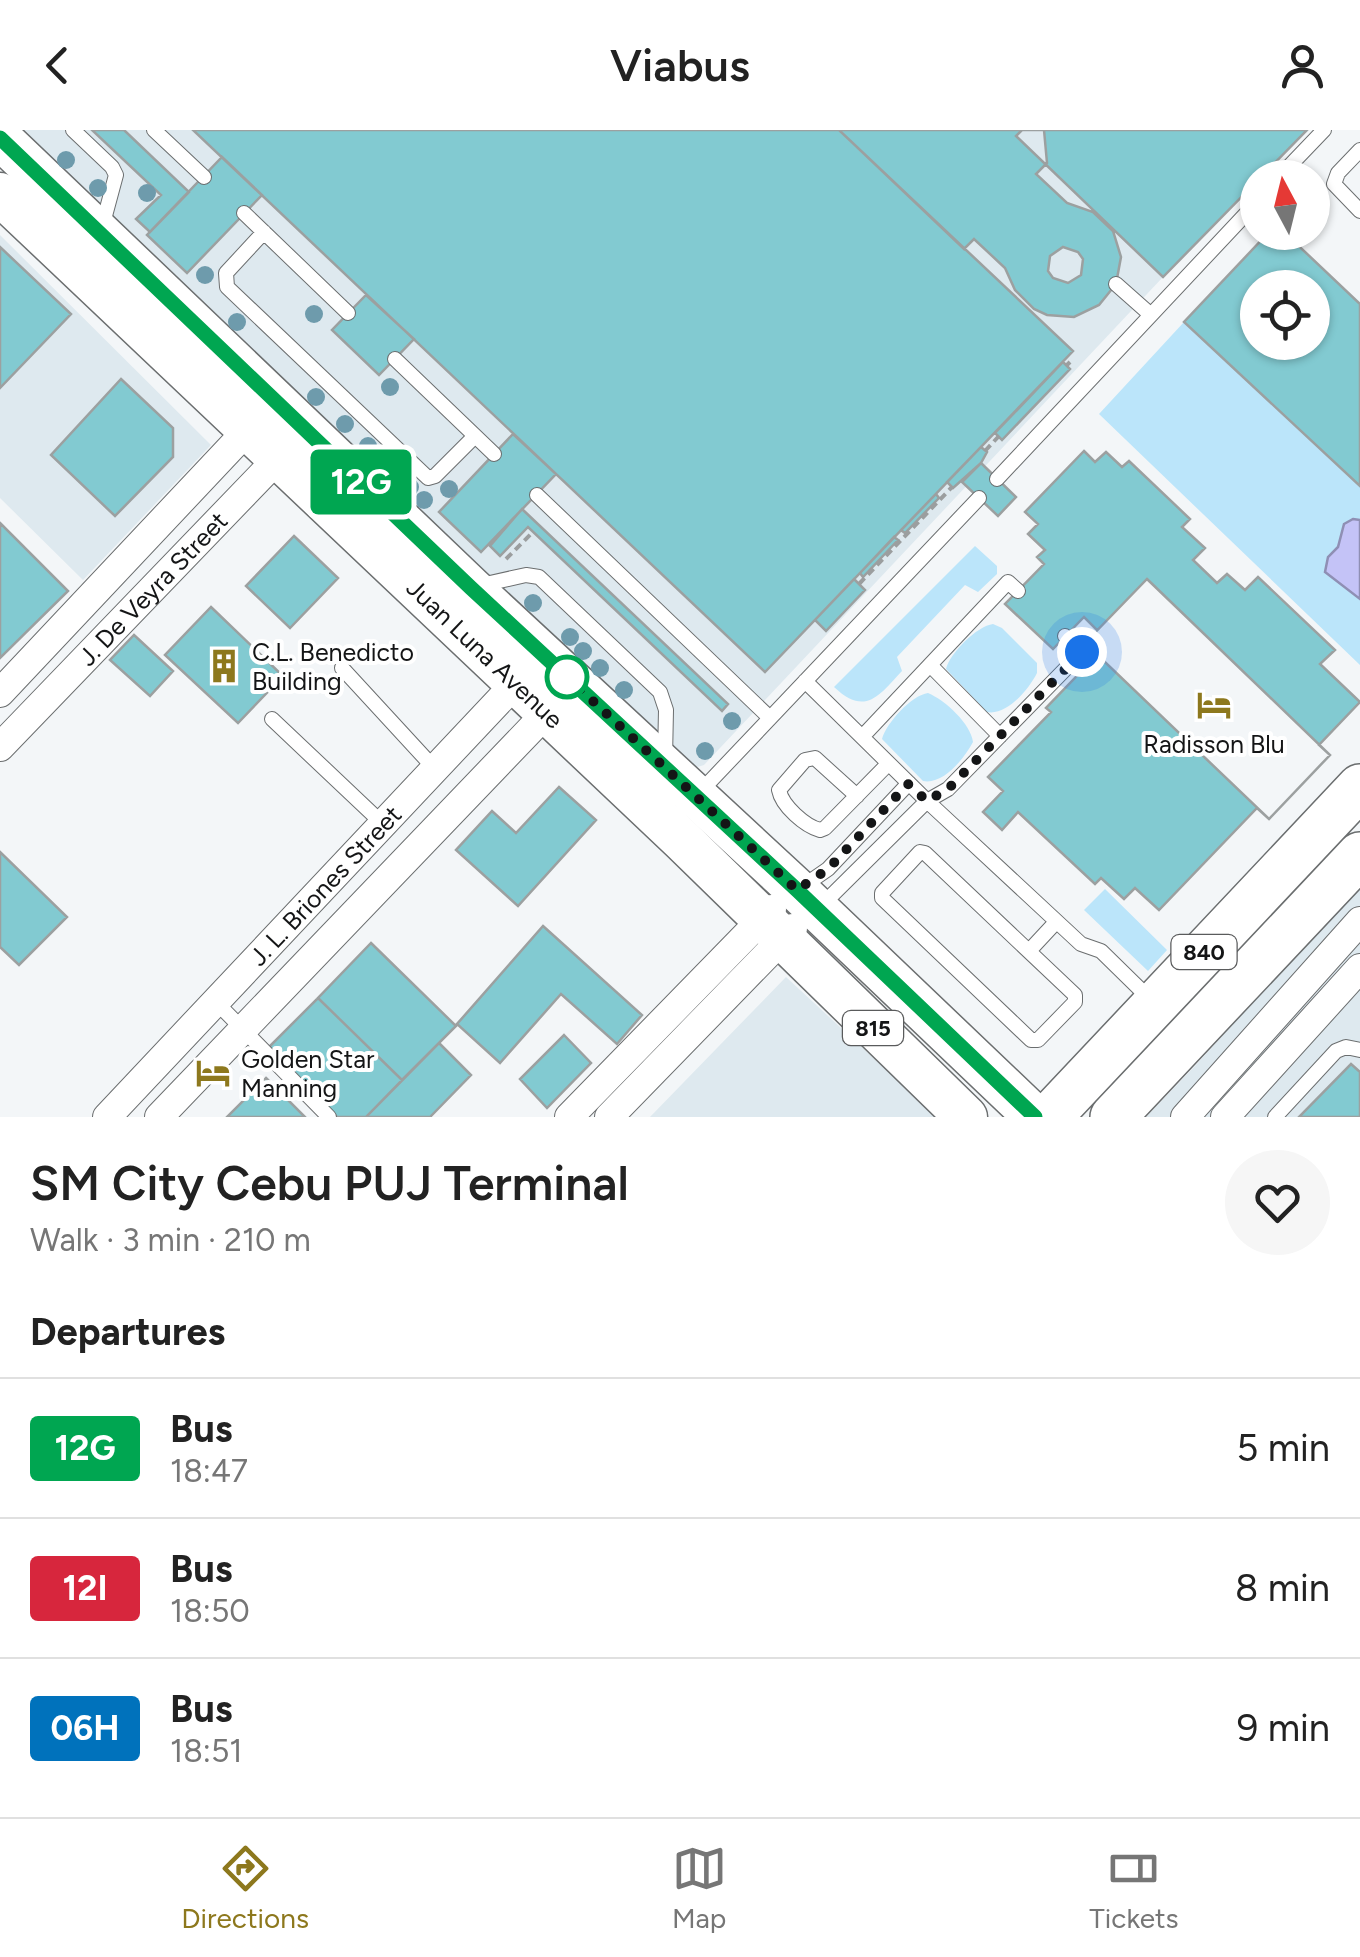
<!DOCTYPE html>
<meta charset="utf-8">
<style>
:root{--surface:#fff;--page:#f6f6f6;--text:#222;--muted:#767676;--line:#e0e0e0;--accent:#8d781d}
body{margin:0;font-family:Figtree,sans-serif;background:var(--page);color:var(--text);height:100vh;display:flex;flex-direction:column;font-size:38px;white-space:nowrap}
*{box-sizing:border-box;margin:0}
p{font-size:32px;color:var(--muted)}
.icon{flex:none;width:55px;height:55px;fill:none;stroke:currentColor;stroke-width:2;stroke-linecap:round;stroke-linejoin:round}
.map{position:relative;height:987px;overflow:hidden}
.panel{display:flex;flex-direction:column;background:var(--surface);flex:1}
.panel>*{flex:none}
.badge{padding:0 20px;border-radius:8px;font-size:35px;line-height:65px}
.needle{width:65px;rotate:353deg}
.fabs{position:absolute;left:1240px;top:30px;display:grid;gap:20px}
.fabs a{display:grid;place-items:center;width:90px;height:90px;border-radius:50%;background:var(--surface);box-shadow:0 2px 8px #0004;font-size:50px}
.you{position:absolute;width:50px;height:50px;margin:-25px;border:8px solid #fff;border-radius:50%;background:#1a73e8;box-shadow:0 0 0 15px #1a73e833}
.map>.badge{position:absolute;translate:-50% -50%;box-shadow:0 0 0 5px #fff}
h2{padding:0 30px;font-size:38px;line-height:90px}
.round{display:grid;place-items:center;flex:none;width:105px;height:105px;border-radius:52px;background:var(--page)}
.head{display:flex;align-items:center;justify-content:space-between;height:170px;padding:0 30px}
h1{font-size:48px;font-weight:600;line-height:75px}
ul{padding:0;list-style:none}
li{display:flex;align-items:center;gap:30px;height:140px;padding:0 30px;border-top:2px solid var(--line)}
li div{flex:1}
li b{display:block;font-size:38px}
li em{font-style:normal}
li .badge{min-width:110px;font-weight:700;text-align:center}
header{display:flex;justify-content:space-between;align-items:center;height:130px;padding:0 30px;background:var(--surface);font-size:45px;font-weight:600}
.menu{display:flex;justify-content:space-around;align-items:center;height:140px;border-top:2px solid var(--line);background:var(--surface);font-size:28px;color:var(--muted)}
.menu a{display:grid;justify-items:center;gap:5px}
.menu .active{color:var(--accent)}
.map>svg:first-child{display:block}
.built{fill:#dee9ef}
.green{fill:#bbe5fa}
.water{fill:#c4c3f7;stroke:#8f8fb4;stroke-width:2.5}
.building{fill:#82cad1;stroke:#9ca0a0;stroke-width:2.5;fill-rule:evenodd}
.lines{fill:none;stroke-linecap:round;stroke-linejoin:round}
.service-casing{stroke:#6b6e6f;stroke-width:16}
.minor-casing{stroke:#6b6e6f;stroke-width:30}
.primary-casing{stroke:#6b6e6f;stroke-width:45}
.trunk-casing{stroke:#6b6e6f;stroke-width:48}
.path{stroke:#9b9e9f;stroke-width:4;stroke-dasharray:8 5;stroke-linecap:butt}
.service{stroke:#fff;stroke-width:14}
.minor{stroke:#fff;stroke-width:28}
.primary{stroke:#fff;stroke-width:42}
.trunk{stroke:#fff;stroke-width:45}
.tree{fill:#6e9bac}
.line-casing{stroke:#fff;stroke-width:22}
.line{stroke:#00a651;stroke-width:15}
.walk{stroke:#141516;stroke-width:10;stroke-dasharray:0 18}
.stop-dot{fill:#fff;stroke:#00a651;stroke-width:5}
.labels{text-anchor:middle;stroke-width:8;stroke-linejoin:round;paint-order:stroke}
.shield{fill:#fff;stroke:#5a5b5c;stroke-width:2.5}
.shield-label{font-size:22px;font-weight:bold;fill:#141516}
.street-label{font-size:25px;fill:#141516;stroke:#fff}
.poi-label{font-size:25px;fill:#141516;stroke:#fff;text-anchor:start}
</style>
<header><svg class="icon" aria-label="back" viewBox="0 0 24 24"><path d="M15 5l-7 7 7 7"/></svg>Viabus<svg class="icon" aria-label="person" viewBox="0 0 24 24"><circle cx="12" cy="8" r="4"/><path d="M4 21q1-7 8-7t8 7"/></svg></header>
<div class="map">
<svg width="1360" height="987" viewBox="0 0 1360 987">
<rect width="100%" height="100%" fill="#f3f6f8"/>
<path class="built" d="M18,0H1294L1163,147L704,635L694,638Z
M0,105L211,315L83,450L0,368Z
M1360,755V987H1146L1194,937Z
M786,847L937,987H650Z"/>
<path class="green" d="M1184,192L1360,356V535L1099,284Z
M975,416L997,436V444L978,462L965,455L897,527L902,541C878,567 865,586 834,557Z
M993,494L1002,498L1037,533V543C1029,559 1007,586 987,582L946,539C950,523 977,496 993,494Z
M928,563C945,570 971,594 973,612C964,629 943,655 923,651L882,609C886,593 912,565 928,563Z
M1105,759L1167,820L1148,841L1084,780Z"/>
<path class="water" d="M1353,389L1360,390V469L1325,442L1328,427L1338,417L1344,394Z"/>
<path class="building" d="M92,0H124L189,62L150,102L136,89L161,65Z
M193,0H839L1073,221L765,542Z
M839,0H1044L1047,33L1036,44L1067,73L1093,82L1113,101L1121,127L1116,154L1099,175L1074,187L1047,185L1034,179L1015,160L1005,138L974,109L964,119ZM1063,117L1078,122L1083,129L1081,145L1068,153L1053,148L1048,141L1050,126Z
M1022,0H1307L1163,147L1016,6Z
M222,27L262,65L187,143L147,105Z
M1269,102H1284L1360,174V356L1184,192ZM1258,158H1312V212H1258Z
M0,117L71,184L0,258Z
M366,165L414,209L379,245L332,200Z
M1063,232L1070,239L1002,310L995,303Z
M121,249L173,298V327L115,386L51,325Z
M513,304L556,344L481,422L439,382Z
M981,317L987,322L981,333L953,358L947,352Z
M1084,321L1095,332L1106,322L1122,337L1129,331L1190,389L1182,397L1205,418L1193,430L1217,453L1227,444L1245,460L1258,447L1335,520L1320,534L1360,572L1319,615L1330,625L1269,689L1257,678L1159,780L1135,758L1124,769L1101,748L1095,754L1018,682L1002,700L983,682L1003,661L988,647L1051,582L1046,578L1097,525L1085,513L1097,500L1084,487L1053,519L1005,474L1044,434L1037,427L1045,420L1028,404L1038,394L1025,382Z
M981,333L1016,367L998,386L962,352Z
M936,364L939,368L905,403L901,400Z
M522,379L728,574L722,581L528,397L500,426L490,416Z
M0,393L68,461L0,528Z
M294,406L338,448L290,498L246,456Z
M894,407L898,410L863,447L860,443Z
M854,449L865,460L826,501L815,490Z
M1147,449L1330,625L1269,689L1085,513Z
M211,477L283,546L238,593L165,525Z
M134,505L173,541L150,566L110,530Z
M559,657L596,690L518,776L456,720L492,681L516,703Z
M0,722L67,787L19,835L0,817Z
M543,796L642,885L617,914L561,864L500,933L457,894Z
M371,813L456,896L402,950L318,868Z
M318,868L402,950L366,987H337L267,919Z
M564,905L591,933L547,978L520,949Z
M439,913L471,945L430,987H366Z
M1351,934L1360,942V987H1299Z
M266,948L305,987H227Z"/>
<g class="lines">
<g class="service-casing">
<path id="service" d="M73,0L112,37L116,45L102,97
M154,0L204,47
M1360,20L1338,43L1334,54L1360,81
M1278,48L1324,0
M244,83L348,183
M264,102L226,143L227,157L428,348L435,346L475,306
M1116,154L1151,185
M395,229L494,324
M997,349L1258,71
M537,365L770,588
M481,455L526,445L539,447L660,562L666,580L665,628
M1018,461L1008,452L862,607L927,671L948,659L1082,522L1065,506
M932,537L1000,606
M342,538L435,639
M805,551L862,607
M272,589L383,694
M700,662L979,368
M857,666L815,628L805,630L779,660C782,676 805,696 820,700L825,698L888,634
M920,722L925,723L1075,865V872L1038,910H1031L882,768V763Z
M802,757L828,739L909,653
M820,777L927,671L1081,814L1101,821L1151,870
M1029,821L1056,792
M216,872L329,987
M1275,987L1336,921L1346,917L1360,920"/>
</g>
<g class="minor-casing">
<g id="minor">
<path d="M0,563L257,290"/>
<path id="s1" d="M0,617L290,316"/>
<path id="s2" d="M107,987L528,540"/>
<path d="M159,987L556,573"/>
<path d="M569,987L772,779"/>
<path d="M609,987L793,798"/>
<path d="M1185,987L1360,791"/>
<path d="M1225,987L1360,838"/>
</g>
</g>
<g class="primary-casing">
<g id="primary">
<path d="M0,8L471,458L797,760L1035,987"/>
<path id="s3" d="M0,64L682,710L966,987"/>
</g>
</g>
<g class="trunk-casing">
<path id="trunk" d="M1049,987L1360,657
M1113,987L1360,725"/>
</g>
<path class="path" d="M1066,236L1070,232
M985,321L999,306
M506,429L533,402
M859,454L952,357"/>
<use href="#service" class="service"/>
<use href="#minor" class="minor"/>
<use href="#primary" class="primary"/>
<use href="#trunk" class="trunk"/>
</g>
<g class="tree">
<circle cx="66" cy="30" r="9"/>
<circle cx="98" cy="58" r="9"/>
<circle cx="147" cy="63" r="9"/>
<circle cx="205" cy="145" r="9"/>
<circle cx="314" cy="184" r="9"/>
<circle cx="237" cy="192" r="9"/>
<circle cx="390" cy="257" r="9"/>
<circle cx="316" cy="267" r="9"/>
<circle cx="345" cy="294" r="9"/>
<circle cx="368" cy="316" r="9"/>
<circle cx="410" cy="357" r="9"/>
<circle cx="449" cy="359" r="9"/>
<circle cx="424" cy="370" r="9"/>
<circle cx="533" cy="473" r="9"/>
<circle cx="570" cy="507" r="9"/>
<circle cx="583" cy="521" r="9"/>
<circle cx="600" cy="538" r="9"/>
<circle cx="624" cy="560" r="9"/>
<circle cx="732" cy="591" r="9"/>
<circle cx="705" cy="621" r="9"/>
</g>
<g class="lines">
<g class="line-casing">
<path id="line" d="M0,8L471,458L797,760L1035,987"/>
</g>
<use href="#line" class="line"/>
<path class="walk" d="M567,547L797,760L828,739L908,654L927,671L948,659L1082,522"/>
</g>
<defs>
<g id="building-bare" transform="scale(2.7)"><path d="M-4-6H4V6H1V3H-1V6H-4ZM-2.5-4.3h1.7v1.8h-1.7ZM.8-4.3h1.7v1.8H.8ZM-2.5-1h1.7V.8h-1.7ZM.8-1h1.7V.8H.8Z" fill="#8d781d" stroke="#fff" stroke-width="2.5" paint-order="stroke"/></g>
<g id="hotel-bare" transform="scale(2.7)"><path d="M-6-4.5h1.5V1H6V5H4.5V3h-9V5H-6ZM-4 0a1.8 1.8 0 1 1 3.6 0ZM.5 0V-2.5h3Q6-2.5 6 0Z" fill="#8d781d" stroke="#fff" stroke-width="2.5" paint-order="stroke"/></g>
</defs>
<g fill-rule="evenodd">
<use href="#building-bare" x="224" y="536"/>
<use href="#hotel-bare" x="1214" y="575"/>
<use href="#hotel-bare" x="213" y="943"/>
</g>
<circle class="stop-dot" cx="567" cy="547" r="20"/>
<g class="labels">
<g class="shield">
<rect x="1171.5" y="805" width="65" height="34" rx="8"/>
<rect x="843" y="881" width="60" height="34" rx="8"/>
</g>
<g class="shield-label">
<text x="1204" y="830">840</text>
<text x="873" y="906">815</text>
</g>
<g class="street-label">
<text dy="9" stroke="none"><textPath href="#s1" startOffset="220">J. De Veyra Street</textPath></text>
<text dy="9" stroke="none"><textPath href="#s3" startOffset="668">Juan Luna Avenue</textPath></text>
<text dy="9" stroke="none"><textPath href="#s2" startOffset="318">J. L. Briones Street</textPath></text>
</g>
<g class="poi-label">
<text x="252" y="531">C.L. Benedicto<tspan x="252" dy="29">Building</tspan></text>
<text x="1214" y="623" text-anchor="middle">Radisson Blu</text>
<text x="241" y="938">Golden Star<tspan x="241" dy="29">Manning</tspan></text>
</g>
</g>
</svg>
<div class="fabs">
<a><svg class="needle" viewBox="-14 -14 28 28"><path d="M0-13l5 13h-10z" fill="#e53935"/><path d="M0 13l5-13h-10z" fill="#767676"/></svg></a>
<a><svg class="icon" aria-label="locate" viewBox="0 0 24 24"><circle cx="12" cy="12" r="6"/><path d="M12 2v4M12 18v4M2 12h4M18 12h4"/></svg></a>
</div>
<div class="you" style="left:1082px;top:522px"></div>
<b class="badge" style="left:361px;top:352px;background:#00a651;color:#fff">12G</b>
</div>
<section class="panel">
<div class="head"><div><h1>SM City Cebu PUJ Terminal</h1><p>Walk · 3 min · 210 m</p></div><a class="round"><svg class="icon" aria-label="heart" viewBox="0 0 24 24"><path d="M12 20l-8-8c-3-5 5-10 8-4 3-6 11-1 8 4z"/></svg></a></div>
<h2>Departures</h2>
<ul>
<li><span class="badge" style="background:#00a651;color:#fff">12G</span><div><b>Bus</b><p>18:47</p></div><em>5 min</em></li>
<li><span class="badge" style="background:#d7263d;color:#fff">12I</span><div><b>Bus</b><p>18:50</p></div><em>8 min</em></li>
<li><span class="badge" style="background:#0072bc;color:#fff">06H</span><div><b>Bus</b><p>18:51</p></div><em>9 min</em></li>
</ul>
</section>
<nav class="menu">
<a class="active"><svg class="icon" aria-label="directions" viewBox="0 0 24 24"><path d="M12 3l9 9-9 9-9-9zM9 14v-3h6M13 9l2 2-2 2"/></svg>Directions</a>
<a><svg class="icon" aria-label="map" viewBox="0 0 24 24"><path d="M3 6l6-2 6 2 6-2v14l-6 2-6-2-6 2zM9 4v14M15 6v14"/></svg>Map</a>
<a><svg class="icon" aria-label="tickets" viewBox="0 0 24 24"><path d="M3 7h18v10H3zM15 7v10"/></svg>Tickets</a>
</nav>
